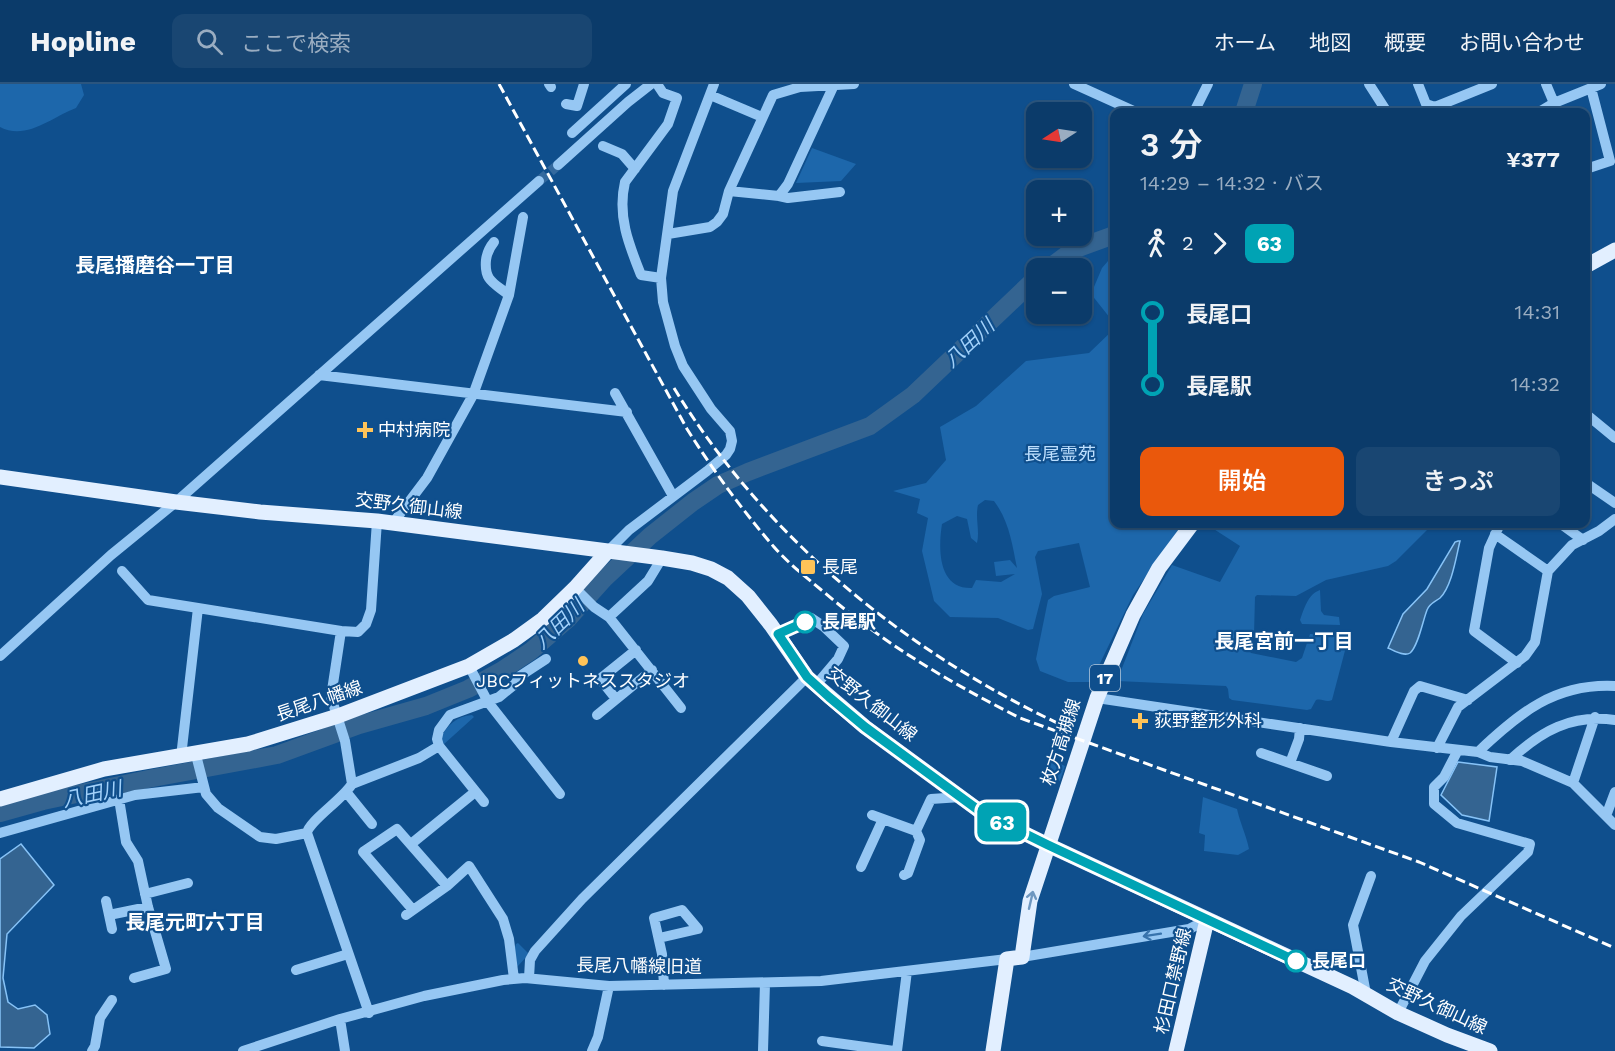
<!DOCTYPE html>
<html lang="ja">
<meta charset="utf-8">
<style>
:root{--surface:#0b3b6a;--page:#194672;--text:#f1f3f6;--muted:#9aadc1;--line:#2b557e;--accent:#ea580c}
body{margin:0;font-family:"Work Sans","Noto Sans JP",sans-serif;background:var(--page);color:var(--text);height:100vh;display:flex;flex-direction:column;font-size:22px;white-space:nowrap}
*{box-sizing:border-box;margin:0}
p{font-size:20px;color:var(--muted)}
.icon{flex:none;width:33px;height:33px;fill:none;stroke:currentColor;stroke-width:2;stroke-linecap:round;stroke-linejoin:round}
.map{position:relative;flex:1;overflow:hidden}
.details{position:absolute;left:1110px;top:24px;width:480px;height:420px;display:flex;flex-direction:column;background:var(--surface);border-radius:12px;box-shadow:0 2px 4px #0004,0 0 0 2px var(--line)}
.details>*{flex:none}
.badge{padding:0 12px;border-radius:9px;font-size:21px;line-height:39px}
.needle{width:39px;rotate:258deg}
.controls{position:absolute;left:1026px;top:18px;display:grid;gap:12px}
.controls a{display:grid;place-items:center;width:66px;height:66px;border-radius:12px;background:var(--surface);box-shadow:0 2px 4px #0004,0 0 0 2px var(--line);font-size:30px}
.map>.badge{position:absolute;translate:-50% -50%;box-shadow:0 0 0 3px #fff}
.legs{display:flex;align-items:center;gap:9px;height:66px;padding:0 30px;font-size:20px}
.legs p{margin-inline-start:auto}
.headline{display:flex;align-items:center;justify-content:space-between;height:102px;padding:0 30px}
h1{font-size:33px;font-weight:600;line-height:45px}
.cta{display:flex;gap:12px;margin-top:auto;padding:12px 30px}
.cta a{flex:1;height:69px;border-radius:12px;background:var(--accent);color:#fff;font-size:24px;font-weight:600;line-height:69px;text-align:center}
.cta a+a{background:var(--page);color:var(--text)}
ul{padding:0 30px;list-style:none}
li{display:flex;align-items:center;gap:21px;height:72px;font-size:22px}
li i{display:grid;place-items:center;width:9px;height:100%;margin:0 8px;background:currentColor}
li i::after{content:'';width:15px;height:15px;margin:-8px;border:4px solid;border-radius:50%;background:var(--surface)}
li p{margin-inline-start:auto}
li:first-child i{background:linear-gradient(#0000 50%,currentColor 0)}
li:last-child i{background:linear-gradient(currentColor 50%,#0000 0)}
header{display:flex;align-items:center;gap:36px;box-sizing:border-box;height:84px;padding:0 30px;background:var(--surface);border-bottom:2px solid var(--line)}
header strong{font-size:28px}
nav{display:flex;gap:33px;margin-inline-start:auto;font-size:21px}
.search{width:420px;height:54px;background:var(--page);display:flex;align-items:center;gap:15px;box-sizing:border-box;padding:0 21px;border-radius:12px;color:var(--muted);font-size:22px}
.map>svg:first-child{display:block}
.green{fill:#1d67ab;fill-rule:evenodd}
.water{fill:#346491;stroke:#87c3f7;stroke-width:1.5}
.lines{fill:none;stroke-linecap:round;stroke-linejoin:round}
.river{stroke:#346491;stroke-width:18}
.minor-tunnel{stroke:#33699e;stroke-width:10;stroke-dasharray:10 5;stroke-linecap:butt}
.minor{stroke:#96c7f3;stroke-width:10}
.major{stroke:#e2efff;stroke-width:15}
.rail{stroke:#fff;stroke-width:3;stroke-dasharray:10 4.5;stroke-linecap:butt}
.oneway{stroke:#6e97c0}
.oneway2{stroke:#3873ac}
.line-1-casing{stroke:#fff;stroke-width:14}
.line-1{stroke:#00a3b4;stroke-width:9}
.poi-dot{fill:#ffc358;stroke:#0f4f8d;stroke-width:2}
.stop-1-dot{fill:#fff;stroke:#00a3b4;stroke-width:3}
.labels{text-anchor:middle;stroke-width:4.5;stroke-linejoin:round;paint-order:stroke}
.shield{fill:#0f4f8d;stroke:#b7cadd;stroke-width:1.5}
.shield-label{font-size:16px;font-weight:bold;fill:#fff}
.poi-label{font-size:18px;fill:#fff;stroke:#0f4f8d;text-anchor:start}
.park-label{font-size:18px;fill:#bddffe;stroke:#0f4f8d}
.street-label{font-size:18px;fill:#fff;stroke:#0f4f8d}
.stop-label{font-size:18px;font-weight:bold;fill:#fff;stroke:#0f4f8d;text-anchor:start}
.neighbourhood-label{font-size:20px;font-weight:bold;fill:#fff;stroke:#0f4f8d}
.water-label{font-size:20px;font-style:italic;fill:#a2d1fa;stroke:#0f4f8d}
</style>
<header>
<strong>Hopline</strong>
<div class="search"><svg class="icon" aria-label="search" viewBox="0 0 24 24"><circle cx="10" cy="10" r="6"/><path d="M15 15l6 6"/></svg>ここで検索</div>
<nav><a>ホーム</a><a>地図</a><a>概要</a><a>お問い合わせ</a></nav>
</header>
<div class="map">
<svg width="1615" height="967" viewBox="0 0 1615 967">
<rect width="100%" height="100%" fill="#0f4f8d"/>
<path class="green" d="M0,0H81L84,11L76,24C52,33 26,57 0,43Z
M812,64L856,80L841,97L796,99Z
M1114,170V239L1091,210L1102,184Z
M1114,245V440H1182L1133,511L1091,598H1068L1040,587L1036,575L1048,516L1054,512L1090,503L1079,459L1038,467L1035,473L1042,510L1033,545L1028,546L998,534L950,533L934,517L922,467L928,434L917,429L920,415L893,407L926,399L946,376L940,343L976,322L1026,277L1089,269ZM985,416L994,417C1009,437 1012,459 1017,484L1010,476L994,478L996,492L1015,490L1001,498L976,496L972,504C938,505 938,465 942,440L957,432L967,435L971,454L977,459C980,447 975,434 978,421Z
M1206,440H1433L1396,477L1388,482L1326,496L1296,512L1257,511L1255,513L1254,551L1249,556L1248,565L1251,569L1296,578L1302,574L1310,550H1339L1346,555L1347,559L1332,616C1326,619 1322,614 1316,616L1311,625L1307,626L1232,616L1229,614L1228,605L1226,602L1117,597L1143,530L1172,481L1220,498L1240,462Z
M1320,506L1321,527L1324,531L1339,533L1340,541L1302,540L1300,536C1304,525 1308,510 1320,506Z
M472,631L474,633L443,661L440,655C446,642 457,632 472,631Z
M1052,676L1065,682L1060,697L1047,691Z
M1203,713L1237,725C1240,739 1246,750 1249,765L1238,771L1204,767L1205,751L1199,749Z
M518,859L529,870L517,883L513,869L516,860Z"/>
<path class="water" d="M1458,457H1460C1456,473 1452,502 1440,514C1435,518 1430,519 1427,526C1423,536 1418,563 1410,569C1404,573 1393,566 1388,564L1403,530L1427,505L1455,458Z
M1458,678L1497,683L1489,737L1462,731L1441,711Z
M21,760L54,801L7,850L3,894L8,918L18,925L35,921L47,931L50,950L34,964L0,963V775Z"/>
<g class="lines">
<path class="river" d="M1244,28L1253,0
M1049,184L1073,166L1114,151
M0,729L43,717L153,694L277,671L359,641L426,622L468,605L501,587L531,567L568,535L604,495L650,452L693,418L718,401L748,388L870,342L913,311L1036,194"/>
<path class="minor-tunnel" d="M539,97L558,81"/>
<path class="minor" d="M549,0L551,3
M657,0L663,9L677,14L668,40L625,98C617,132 629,161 641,191L661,194
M1074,0L1136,28
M1369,0L1387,28
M1418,0L1426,20L1435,23L1492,0
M1546,0L1554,19
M710,11L762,33
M566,20L577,22L584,0
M1194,28L1208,0
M1539,28L1554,19L1601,0
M572,49L626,0
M603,62L622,70L635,85
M558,81L628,18L651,0
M1586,85L1610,77L1591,4
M729,107L779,112L788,100L834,1
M779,112L788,114L840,108
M668,150L710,143L717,138L723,130L729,107L773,11L800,3L854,0
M494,158C489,164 487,168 486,176C484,197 494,199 509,211
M319,291L627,328
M615,309L673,412
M1586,330L1615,354
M1586,399L1615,419
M393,439L427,394L473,311L509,211L523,133
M1500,440L1489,464L1474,547L1517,579
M1561,440L1583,456
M1495,450L1548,487
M608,467L629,446L707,387L726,371L730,365L732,357L730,347L711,325L683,282L675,262L663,218L661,194L673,107L714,0
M122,487L148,516L198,524L181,673
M575,504L594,523L609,533L681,624
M198,524L341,547
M609,533L648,497L662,474
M778,551L811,534L823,542L844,562L838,575L816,601
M0,572L111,471L176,418L539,97
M469,582L488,618L560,710
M1097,614L1391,658L1478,668C1519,629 1555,599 1615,602
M616,615L600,595L636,566
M597,631L652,586
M1391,658L1414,607L1420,602L1468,616
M1437,664L1458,623L1525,572L1535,558L1548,487L1572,461L1599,447L1615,435
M1478,668L1490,673L1522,677L1573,699L1615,741
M1261,669L1327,692
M196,671L206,710L218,724L260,753L276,755L307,749
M1510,676C1541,647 1571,630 1615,636
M1290,679L1299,655L1300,644
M1573,699L1595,633
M352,700L419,674L439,662
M347,709L372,740
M119,715L126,758L138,777L148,823L166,885L134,894
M484,718L439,662L437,655L439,646L450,631L499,613L515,600L520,592L546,575
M872,731L916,747
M1606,732L1615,708
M0,749L135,711L204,703
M411,760L475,708
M861,783L883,735
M904,791L908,789L920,756L916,747L931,715L961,713
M145,810L188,799
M106,817L112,845
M413,826L363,768L397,745L447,802
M109,831L148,823
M406,831L447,802L469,782L503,835L509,855L514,895
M659,854L698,845L682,826L654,834L662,870L664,901
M1022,873L1189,845L1207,836
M296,886L348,870
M529,894L530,876L535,867L582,815L807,593
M1366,910L1353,841L1371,792
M369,929L307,749C309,737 342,716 352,700L345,657L331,613L341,547L358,548L366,540L371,526L377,437
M1398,929L1425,877L1461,832L1528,768L1530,760L1457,739L1434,720V703L1444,693L1458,666
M340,935L345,967
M822,957L894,967
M92,967L95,962L100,934L112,916
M243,967L340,935L424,912L503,896L525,894L609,902L821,897L1007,875
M592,967L598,953L609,902
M763,967L765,899
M897,967L907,887"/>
<path class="major" d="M1586,182L1615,166
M0,393L176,418L260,428L377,437L662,474L692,479L711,485L728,494L748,512L771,541L807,593L816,601L865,643L981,728L1048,761L1353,903L1398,929L1447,951L1490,967
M0,715L104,685L248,660L338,632L469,582L514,556L543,535L575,504L608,467
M993,967L1007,875L1022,873L1030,817L1097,614L1133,531L1159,484L1192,440
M1176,967L1207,836"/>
<path class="rail" d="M499,0L687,345C713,386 742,426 774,463C789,480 807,494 825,509C886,561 949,598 1020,634L1419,778L1615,864
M674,304C767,456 908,570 1068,644"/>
</g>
<defs><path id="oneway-shaft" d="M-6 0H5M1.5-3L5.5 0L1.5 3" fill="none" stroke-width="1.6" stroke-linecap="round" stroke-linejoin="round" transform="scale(1.5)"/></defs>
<use class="oneway" href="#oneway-shaft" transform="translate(1031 816) rotate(-77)"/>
<use class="oneway2" href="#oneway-shaft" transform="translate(1152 851) rotate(171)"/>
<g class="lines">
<g class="line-1-casing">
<path id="line-1" d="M805,538L778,550L807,593L829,613L865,643L981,728L1048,761L1296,877"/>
</g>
<use href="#line-1" class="line-1"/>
</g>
<g class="poi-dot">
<path d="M362 337h6v6h6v6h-6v6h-6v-6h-6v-6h6z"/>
<rect x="800" y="475" width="16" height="16" rx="3"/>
<circle cx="583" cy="577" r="6"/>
<path d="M1137 628h6v6h6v6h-6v6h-6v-6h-6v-6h6z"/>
</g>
<g class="stop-1-dot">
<circle cx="805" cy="538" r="10"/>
<circle cx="1296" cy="877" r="10"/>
</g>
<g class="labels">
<rect class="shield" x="1090" y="581" width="30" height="26" rx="4.5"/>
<g class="shield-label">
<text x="1105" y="600">17</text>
</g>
<g class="poi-label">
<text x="378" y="352">中村病院</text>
<text x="822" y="489">長尾</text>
<text x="583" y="603" text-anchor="middle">JBCフィットネススタジオ</text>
<text x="1154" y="643">荻野整形外科</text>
</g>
<g class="park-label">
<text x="1060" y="376">長尾霊苑</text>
</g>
<g class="street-label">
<text transform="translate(409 422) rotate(7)" y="6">交野久御山線</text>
<text transform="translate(319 617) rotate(-19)" y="6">長尾八幡線</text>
<text transform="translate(872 620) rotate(38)" y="6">交野久御山線</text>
<text transform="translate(1061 658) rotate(-72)" y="6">枚方高槻線</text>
<text transform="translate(639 882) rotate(1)" y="6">長尾八幡線旧道</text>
<text transform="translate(1173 897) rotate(-77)" y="6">杉田口禁野線</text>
<text transform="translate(1437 922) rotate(25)" y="6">交野久御山線</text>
</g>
<g class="stop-label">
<text x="822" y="544">長尾駅</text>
<text x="1312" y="883">長尾口</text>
</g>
<g class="neighbourhood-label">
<text x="155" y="188">長尾播磨谷一丁目</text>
<text x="1284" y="564">長尾宮前一丁目</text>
<text x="195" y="845">長尾元町六丁目</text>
</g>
<g class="water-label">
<text transform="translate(969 259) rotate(-43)" y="7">八田川</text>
<text transform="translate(559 540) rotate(-44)" y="7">八田川</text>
<text transform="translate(92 710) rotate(-12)" y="7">八田川</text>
</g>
</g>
</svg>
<div class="controls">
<a><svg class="needle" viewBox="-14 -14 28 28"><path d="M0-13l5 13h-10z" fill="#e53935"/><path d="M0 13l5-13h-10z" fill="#9aadc1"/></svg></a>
<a>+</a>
<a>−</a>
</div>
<b class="badge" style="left:1002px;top:738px;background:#00a3b4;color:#fff">63</b>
<section class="details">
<div class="headline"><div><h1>3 分</h1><p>14:29 – 14:32 · バス</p></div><b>¥377</b></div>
<div class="legs"><svg class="icon" aria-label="walk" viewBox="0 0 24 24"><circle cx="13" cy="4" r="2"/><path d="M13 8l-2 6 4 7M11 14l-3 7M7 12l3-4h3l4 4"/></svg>2<svg class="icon" aria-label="forward" viewBox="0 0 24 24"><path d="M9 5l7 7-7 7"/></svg><b class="badge" style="background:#00a3b4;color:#fff">63</b></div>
<ul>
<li><i style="color:#00a3b4"></i><b>長尾口</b><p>14:31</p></li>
<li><i style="color:#00a3b4"></i><b>長尾駅</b><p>14:32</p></li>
</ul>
<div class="cta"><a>開始</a><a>きっぷ</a></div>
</section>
</div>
